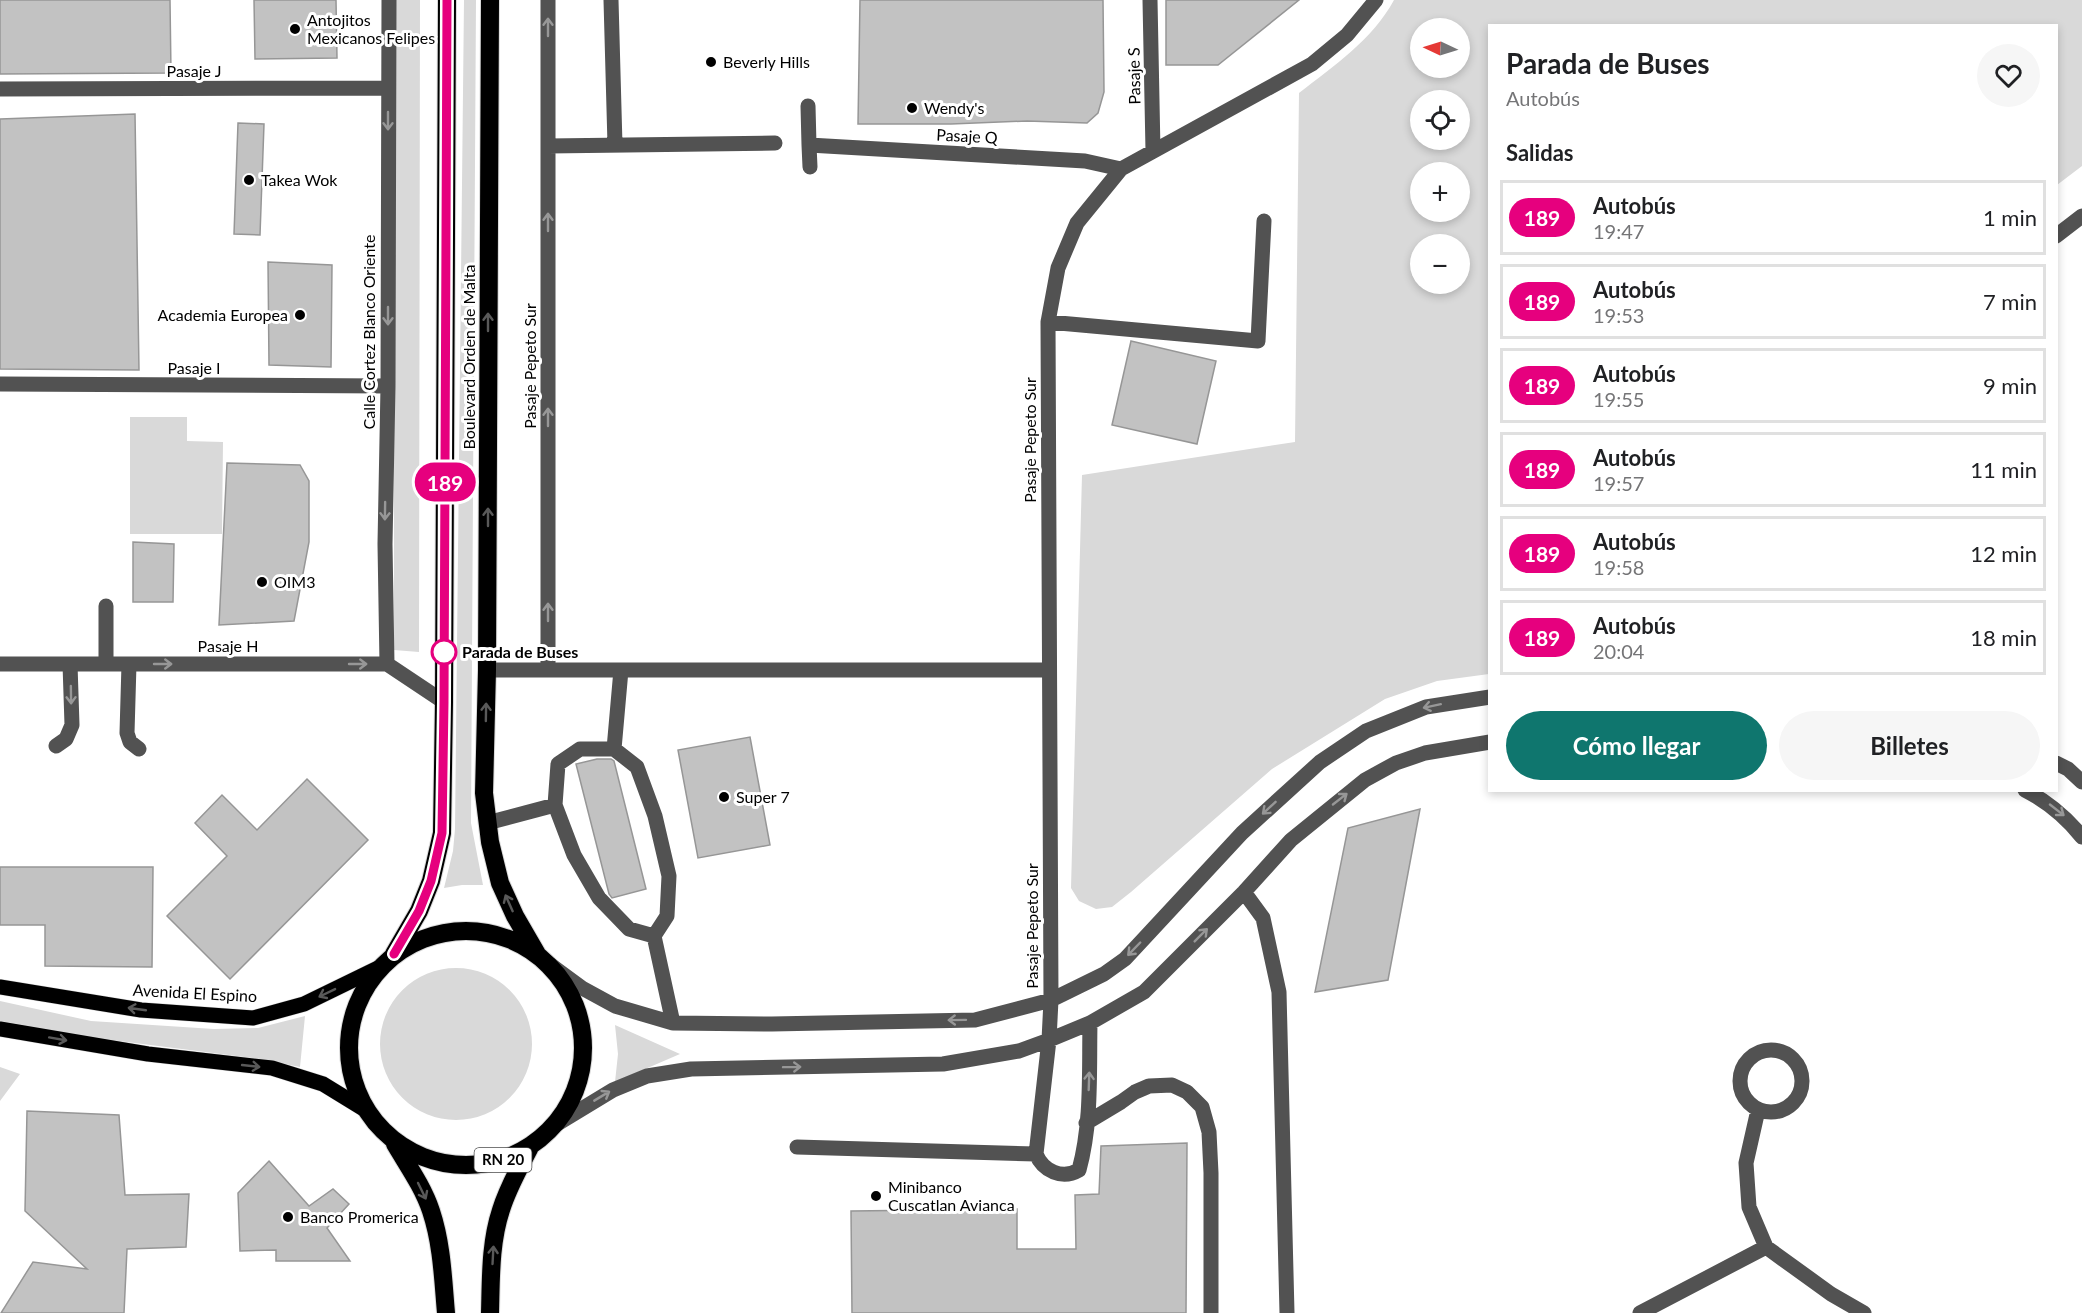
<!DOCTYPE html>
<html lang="es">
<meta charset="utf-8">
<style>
:root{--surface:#fff;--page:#f6f6f6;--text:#202124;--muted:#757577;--line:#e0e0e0;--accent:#0f766e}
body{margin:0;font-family:Lato,sans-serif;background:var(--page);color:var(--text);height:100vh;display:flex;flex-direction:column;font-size:22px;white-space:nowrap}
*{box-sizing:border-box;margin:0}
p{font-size:20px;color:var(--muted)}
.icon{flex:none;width:33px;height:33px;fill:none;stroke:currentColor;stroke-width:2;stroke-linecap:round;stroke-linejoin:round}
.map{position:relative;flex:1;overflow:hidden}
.drawer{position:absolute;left:1488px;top:24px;width:570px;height:768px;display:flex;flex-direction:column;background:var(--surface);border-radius:0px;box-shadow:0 3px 9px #0003}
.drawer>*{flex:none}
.badge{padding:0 12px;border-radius:20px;font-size:21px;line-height:39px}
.needle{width:39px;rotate:274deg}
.tools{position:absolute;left:1410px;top:18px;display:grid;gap:12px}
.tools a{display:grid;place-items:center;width:60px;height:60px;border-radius:50%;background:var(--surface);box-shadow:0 3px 9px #0003;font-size:30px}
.map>.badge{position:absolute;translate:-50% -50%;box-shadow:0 0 0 3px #fff}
h2{padding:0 18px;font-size:22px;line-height:54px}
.round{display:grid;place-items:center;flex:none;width:63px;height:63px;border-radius:32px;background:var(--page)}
.head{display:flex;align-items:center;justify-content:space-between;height:102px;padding:0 18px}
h1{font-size:28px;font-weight:700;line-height:45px}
.action{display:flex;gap:12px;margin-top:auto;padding:12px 18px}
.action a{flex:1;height:69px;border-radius:36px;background:var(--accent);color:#fff;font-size:24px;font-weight:700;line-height:69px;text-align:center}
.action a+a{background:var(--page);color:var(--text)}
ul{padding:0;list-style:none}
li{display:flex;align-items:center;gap:18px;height:75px;margin:0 12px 9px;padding:0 6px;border:3px solid var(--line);border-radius:0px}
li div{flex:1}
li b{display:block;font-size:22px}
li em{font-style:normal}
li .badge{min-width:66px;font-weight:700;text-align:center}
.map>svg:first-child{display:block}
.green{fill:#d9d9d9;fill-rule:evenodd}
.building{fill:#c2c2c2;stroke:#969696;stroke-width:1.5}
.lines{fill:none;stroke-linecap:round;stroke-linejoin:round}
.major-casing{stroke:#dbdbdb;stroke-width:16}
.highway-casing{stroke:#dbdbdb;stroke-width:20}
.minor{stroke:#525252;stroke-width:15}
.major{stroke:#000;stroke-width:15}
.highway{stroke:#000;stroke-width:18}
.oneway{stroke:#979797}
.oneway2{stroke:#595959}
.line-casing{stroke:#fff;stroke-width:14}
.line{stroke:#e6007e;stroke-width:9}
.poi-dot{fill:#000;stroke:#fff;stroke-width:2}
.stop-dot{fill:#fff;stroke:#e6007e;stroke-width:3}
.labels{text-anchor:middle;stroke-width:6;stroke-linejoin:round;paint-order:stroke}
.shield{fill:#fff;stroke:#4c4c4c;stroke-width:1.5}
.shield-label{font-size:15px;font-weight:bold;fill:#000}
.poi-label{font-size:16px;fill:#000;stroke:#fff;text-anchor:start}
.street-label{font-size:16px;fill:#000;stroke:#fff}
.stop-label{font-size:16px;font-weight:bold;fill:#000;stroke:#fff;text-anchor:start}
</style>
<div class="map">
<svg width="2082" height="1313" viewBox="0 0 2082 1313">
<rect width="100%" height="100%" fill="#fff"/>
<path class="green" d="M394,0H420L419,652L394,650Z
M464,0H476L471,823L483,885H462L444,888L453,851L455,829Z
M1394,0H2082V166L2057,185L2056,26H1490L1489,674L1437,681L1385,699L1272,769L1131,892L1112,907L1096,909L1079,901L1071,888L1082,475L1295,442L1299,93C1334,66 1373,39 1394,0ZM1460,28V68H1420V28ZM1460,100V140H1420V100ZM1420,172H1460V212H1420ZM1460,244V284H1420V244Z
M130,417H187V441L223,442L222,534H130Z
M380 1044a76 76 0 1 1 152 0a76 76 0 1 1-152 0Z
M0,1001L91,1021L214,1029L258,1028L305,1016L300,1067L260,1059L88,1037L0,1021Z
M615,1025L680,1054L615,1082L618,1054Z
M0,1067L20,1074L0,1101Z"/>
<path class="building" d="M0,0H170L171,73L0,74Z
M254,0H336L337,58L255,59Z
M860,0H1103L1104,92L1098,113L1087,123L1027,121L951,124H858Z
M1166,0H1299L1218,65H1166Z
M135,114L139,370L0,369V119Z
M238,123L264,124L260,235L234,234Z
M268,262L332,265L331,367L269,365Z
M1131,341L1216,361L1197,444L1112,425Z
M227,463L300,465L309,481V542L294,621L219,625Z
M133,542L174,544L173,602H133Z
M750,737L770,845L698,858L678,750Z
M597,759H611L614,761L646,889L612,898L609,894L576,764Z
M307,779L368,840L230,979L167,916L227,856L195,823L222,795L257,830Z
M1420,809L1388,980L1315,992L1348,828Z
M0,867H153L152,967L45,966V925H0Z
M27,1111L119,1115L125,1195L189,1194L186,1247L127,1249L124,1313H1L33,1262L87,1269L25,1211Z
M1187,1143L1186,1313H852L851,1211L1017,1209V1249H1076L1075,1195L1099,1194L1101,1146Z
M269,1161L309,1206L333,1189L349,1204L327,1228L350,1261H276V1250L240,1251L238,1193Z"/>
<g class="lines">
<g class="major-casing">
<path id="major" d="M0,987L141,1010L253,1018L304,1004L380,967
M0,1029L148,1054L272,1068L323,1084L367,1111"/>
</g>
<g class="highway-casing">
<path id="highway" d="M490,0L487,670L484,793L490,842L500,883L515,916L537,954
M349 1048a117 117 0 1 1 234 0a117 117 0 1 1-234 0Z
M394,954L419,911L431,881L442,833L444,702L447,0
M395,1144C408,1166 423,1187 431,1211C442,1244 443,1279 446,1313
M490,1313C491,1279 490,1243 501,1210C508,1187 520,1167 531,1145"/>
</g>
<path class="minor" d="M548,0V670
M611,0L615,145
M1150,0L1153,151
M0,89L388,88
M808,106L809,145L1085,161L1121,169
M809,145L810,167
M548,146L775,143
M2056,236L2082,216
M1048,322L1258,341L1264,221
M0,384L388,386
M106,606V664
M0,664H387L444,702
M129,664L127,733L130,742L139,749
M387,664L385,544L388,386L389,0
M487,670H1049
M56,746L66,739L72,725L70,664
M614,749L621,670
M2056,763L2068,769L2082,782
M2025,790C2048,802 2066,817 2082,837
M487,823L555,805
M1244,892L1263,918L1279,992L1287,1313
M654,936L629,929L599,898L574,855L555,805L558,764L580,749H614L637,767L655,816L669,876L667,916L654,936L673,1023
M548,963L582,988L615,1006L673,1023L772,1024L975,1020L1051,1000L1104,974L1125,959L1242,833L1320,762L1366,731L1426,707L1490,697
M1090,1023C1089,1071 1092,1123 1079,1170C1062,1180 1043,1171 1036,1154L1049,1040L1051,1000L1048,322L1058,268L1077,223L1121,169L1312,64L1347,35L1376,0
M1740 1081a31 31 0 1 1 62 0a31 31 0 1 1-62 0Z
M1758,1110L1746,1163L1749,1207L1766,1247
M1086,1123L1121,1102L1135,1092L1149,1086L1172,1085L1187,1092L1202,1107L1209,1132L1211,1173V1313
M552,1127L613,1090L647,1076L691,1069L943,1064L1019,1051L1049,1040L1090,1023L1144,992L1244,892L1291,840L1365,780L1396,763L1425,753L1490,742
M797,1147L1036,1154
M1640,1313L1766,1247L1831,1294L1864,1313"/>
<use href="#major" class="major"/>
<use href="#highway" class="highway"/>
</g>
<defs><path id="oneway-shaft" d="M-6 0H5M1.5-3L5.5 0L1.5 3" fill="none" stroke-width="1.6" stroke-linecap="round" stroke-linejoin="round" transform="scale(1.5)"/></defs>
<g class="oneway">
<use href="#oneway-shaft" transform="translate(548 27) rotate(-90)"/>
<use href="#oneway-shaft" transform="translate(388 121) rotate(90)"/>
<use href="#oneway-shaft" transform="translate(548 222) rotate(-90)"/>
<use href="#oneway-shaft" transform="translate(388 316) rotate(90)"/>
<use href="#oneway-shaft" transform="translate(548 417) rotate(-90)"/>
<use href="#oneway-shaft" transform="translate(385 511) rotate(91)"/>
<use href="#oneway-shaft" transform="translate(548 612) rotate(-90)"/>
<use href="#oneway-shaft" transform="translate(163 664)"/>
<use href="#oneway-shaft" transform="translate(358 664)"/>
<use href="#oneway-shaft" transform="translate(71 695) rotate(89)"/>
<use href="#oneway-shaft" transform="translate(1432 706) rotate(168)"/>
<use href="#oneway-shaft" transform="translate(1340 799) rotate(-38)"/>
<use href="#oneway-shaft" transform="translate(1269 808) rotate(137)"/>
<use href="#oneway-shaft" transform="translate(2057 810) rotate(38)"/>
<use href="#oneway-shaft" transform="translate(1201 935) rotate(-45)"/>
<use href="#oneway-shaft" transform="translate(1134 949) rotate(134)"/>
<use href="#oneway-shaft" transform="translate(957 1020) rotate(179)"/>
<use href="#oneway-shaft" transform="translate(792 1067) rotate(-1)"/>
<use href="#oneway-shaft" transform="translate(1089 1081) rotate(-88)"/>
<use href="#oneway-shaft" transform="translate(602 1096) rotate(-31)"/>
</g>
<g class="oneway2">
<use href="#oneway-shaft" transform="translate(488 322) rotate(-90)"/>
<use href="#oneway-shaft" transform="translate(488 517) rotate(-90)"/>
<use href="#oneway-shaft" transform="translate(486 712) rotate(-89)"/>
<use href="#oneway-shaft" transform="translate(509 903) rotate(-114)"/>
<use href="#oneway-shaft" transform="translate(327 993) rotate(154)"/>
<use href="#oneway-shaft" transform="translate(137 1009) rotate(-172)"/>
<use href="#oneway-shaft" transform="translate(58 1039) rotate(10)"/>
<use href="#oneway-shaft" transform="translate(251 1066) rotate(6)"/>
<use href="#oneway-shaft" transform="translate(422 1191) rotate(64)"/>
<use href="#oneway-shaft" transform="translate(493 1255) rotate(-87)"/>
</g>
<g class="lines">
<g class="line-casing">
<path id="line" d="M394,954L419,911L431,881L442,833L444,702L447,0"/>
</g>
<use href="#line" class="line"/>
</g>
<g class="poi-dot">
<circle cx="295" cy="29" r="6"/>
<circle cx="711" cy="62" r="6"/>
<circle cx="912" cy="108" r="6"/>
<circle cx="249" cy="180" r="6"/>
<circle cx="300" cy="315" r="6"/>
<circle cx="262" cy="582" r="6"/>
<circle cx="724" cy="797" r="6"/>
<circle cx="876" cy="1196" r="6"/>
<circle cx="288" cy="1217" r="6"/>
</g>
<circle class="stop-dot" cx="444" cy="652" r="12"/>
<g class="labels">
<rect class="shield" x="474.5" y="1148" width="57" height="24" rx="4.5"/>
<g class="shield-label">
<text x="503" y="1165">RN 20</text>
</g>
<g class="poi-label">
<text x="307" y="26">Antojitos<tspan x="307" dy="18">Mexicanos Felipes</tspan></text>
<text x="723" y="68">Beverly Hills</text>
<text x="924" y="114">Wendy's</text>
<text x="261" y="186">Takea Wok</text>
<text x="288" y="321" text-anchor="end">Academia Europea</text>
<text x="274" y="588">OIM3</text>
<text x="736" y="803">Super 7</text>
<text x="888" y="1193">Minibanco<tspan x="888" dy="18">Cuscatlan Avianca</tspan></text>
<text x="300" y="1223">Banco Promerica</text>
</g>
<g class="street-label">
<text x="194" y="77">Pasaje J</text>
<text transform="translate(1134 76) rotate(-91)" y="6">Pasaje S</text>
<text transform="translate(967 136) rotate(3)" y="6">Pasaje Q</text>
<text transform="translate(369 332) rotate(-90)" y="6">Calle Cortez Blanco Oriente</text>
<text transform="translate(469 357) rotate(-90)" y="6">Boulevard Orden de Malta</text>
<text transform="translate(530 366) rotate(-90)" y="6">Pasaje Pepeto Sur</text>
<text x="194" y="374">Pasaje I</text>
<text transform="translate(1030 440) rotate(-90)" y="6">Pasaje Pepeto Sur</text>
<text x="228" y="652">Pasaje H</text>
<text transform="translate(1032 926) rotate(-90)" y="6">Pasaje Pepeto Sur</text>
<text transform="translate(195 993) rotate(3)" y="6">Avenida El Espino</text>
</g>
<g class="stop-label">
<text x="462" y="658">Parada de Buses</text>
</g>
</g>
</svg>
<div class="tools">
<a><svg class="needle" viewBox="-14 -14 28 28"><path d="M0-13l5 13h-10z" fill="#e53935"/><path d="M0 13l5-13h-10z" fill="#757577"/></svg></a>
<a><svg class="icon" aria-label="locate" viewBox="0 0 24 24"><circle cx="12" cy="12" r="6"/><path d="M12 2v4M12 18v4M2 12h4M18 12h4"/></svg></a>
<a>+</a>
<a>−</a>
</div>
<b class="badge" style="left:445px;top:482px;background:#e6007e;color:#fff">189</b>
<section class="drawer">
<div class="head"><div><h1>Parada de Buses</h1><p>Autobús</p></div><a class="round"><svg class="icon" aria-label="heart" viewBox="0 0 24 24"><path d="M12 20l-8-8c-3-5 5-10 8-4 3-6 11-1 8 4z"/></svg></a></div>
<h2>Salidas</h2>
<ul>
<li><span class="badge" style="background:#e6007e;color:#fff">189</span><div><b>Autobús</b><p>19:47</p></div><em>1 min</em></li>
<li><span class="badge" style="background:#e6007e;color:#fff">189</span><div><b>Autobús</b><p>19:53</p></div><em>7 min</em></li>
<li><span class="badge" style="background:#e6007e;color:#fff">189</span><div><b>Autobús</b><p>19:55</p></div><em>9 min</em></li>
<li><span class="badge" style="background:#e6007e;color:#fff">189</span><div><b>Autobús</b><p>19:57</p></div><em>11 min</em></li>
<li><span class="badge" style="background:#e6007e;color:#fff">189</span><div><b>Autobús</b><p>19:58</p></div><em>12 min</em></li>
<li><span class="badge" style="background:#e6007e;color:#fff">189</span><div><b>Autobús</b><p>20:04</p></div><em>18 min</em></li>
</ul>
<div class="action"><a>Cómo llegar</a><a>Billetes</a></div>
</section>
</div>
